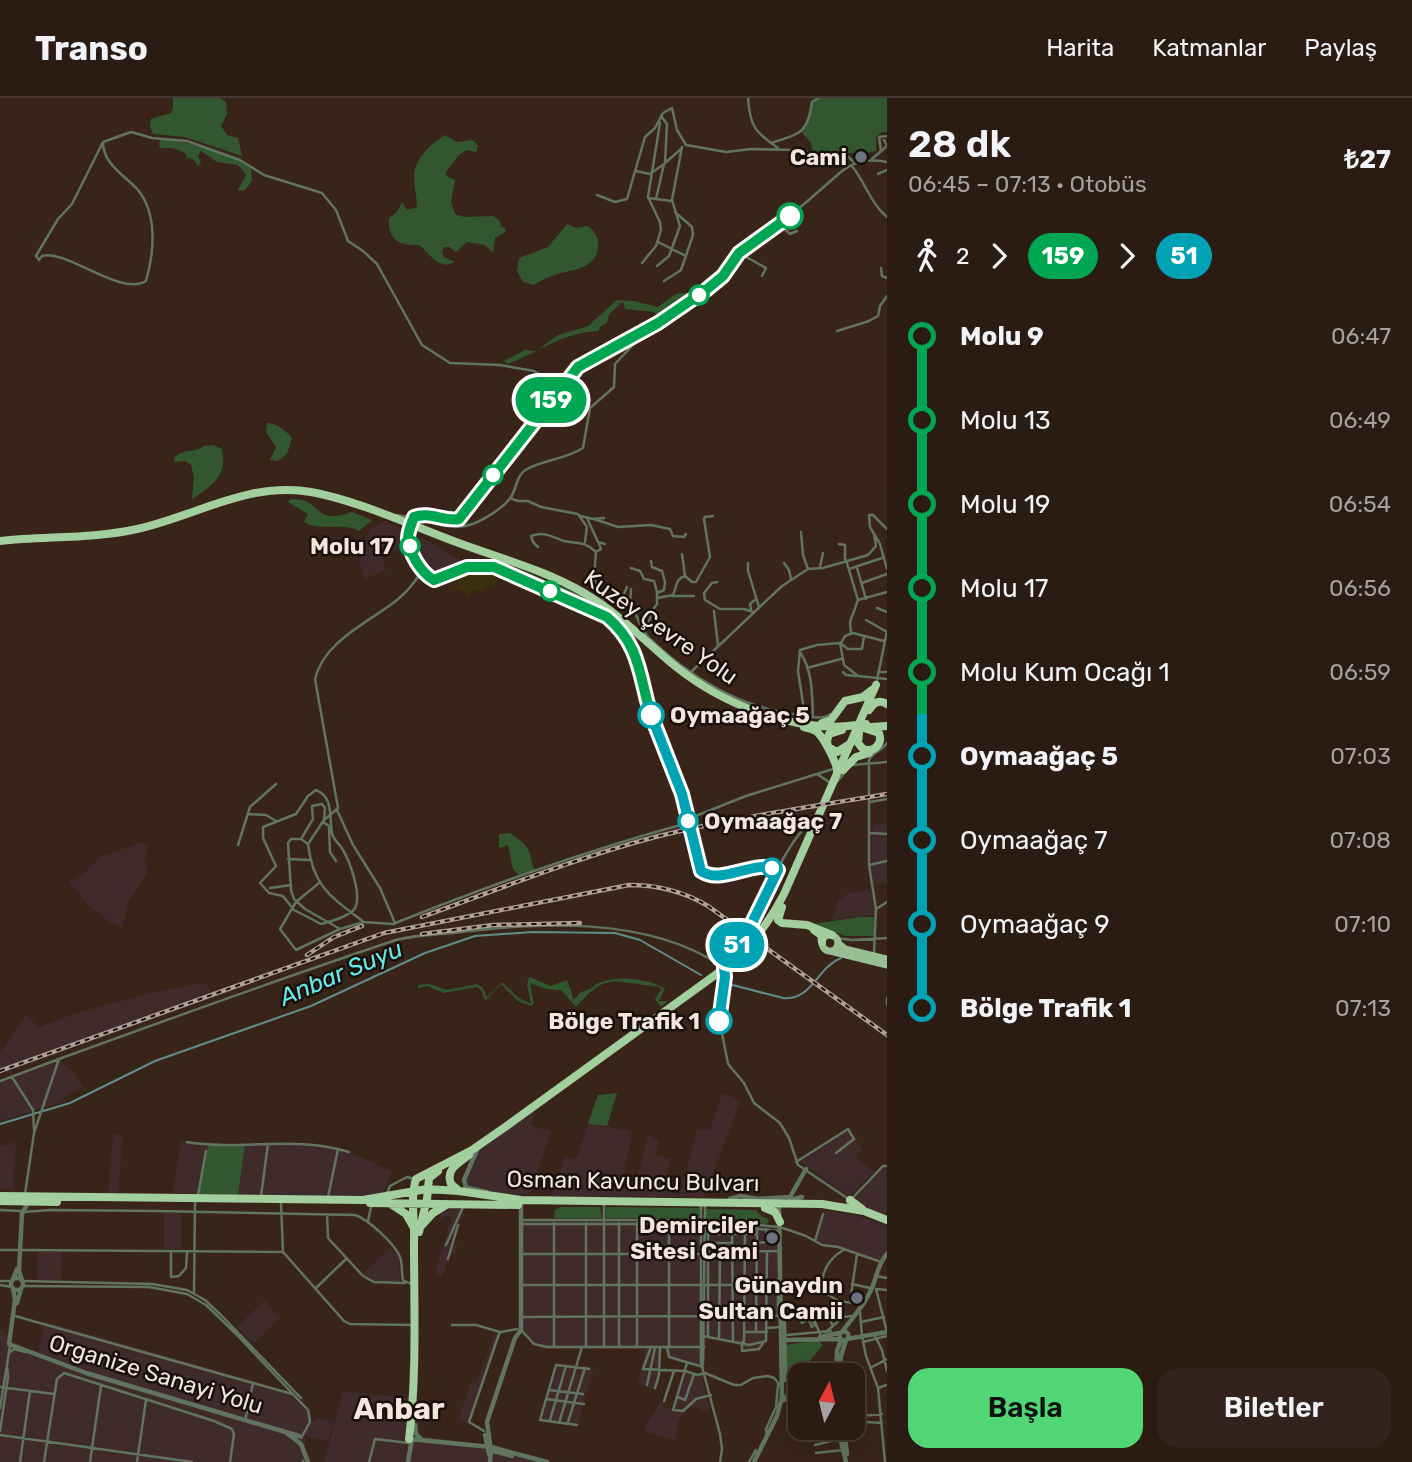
<!DOCTYPE html>
<html lang="tr">
<meta charset="utf-8">
<style>
:root{--surface:#2a1b13;--page:#32241c;--text:#f1f3f6;--muted:#a5a1a0;--line:#463933;--accent:#50d674}
body{margin:0;font-family:Rubik,sans-serif;background:var(--page);color:var(--text);height:100vh;display:flex;flex-direction:column;font-size:26px;white-space:nowrap}
*{box-sizing:border-box;margin:0}
p{font-size:23px;color:var(--muted)}
.icon{flex:none;width:38px;height:38px;fill:none;stroke:currentColor;stroke-width:2;stroke-linecap:round;stroke-linejoin:round}
.map{position:relative;flex:1;overflow:hidden}
.side{display:flex;flex-direction:column;background:var(--surface);width:525px}
.side>*{flex:none}
.badge{padding:0 14px;border-radius:23px;font-size:24px;line-height:46px}
.needle{width:46px;rotate:7deg}
.controls{position:absolute;left:788px;top:1265px;display:grid;gap:14px}
.controls a{display:grid;place-items:center;width:77px;height:77px;border-radius:14px;background:var(--surface);box-shadow:0 7px 28px #0002,0 0 0 2px var(--line);font-size:35px}
.map>.badge{position:absolute;translate:-50% -50%;box-shadow:0 0 0 4px #fff}
.legs{display:flex;align-items:center;gap:10px;height:77px;padding:0 21px;font-size:23px}
.legs p{margin-inline-start:auto}
.head{display:flex;align-items:center;justify-content:space-between;height:119px;padding:0 21px}
h1{font-size:38px;font-weight:600;line-height:52px}
.primary-button{display:flex;gap:14px;margin-top:auto;padding:14px 21px}
.primary-button a{flex:1;height:80px;border-radius:21px;background:var(--accent);color:#111;font-size:28px;font-weight:600;line-height:80px;text-align:center}
.primary-button a+a{background:var(--page);color:var(--text)}
ul{padding:0 21px;list-style:none}
li{display:flex;align-items:center;gap:24px;height:84px;font-size:26px}
li i{display:grid;place-items:center;width:10px;height:100%;margin:0 9px;background:currentColor}
li i::after{content:'';width:18px;height:18px;margin:-9px;border:5px solid;border-radius:50%;background:var(--surface)}
li p{margin-inline-start:auto}
li:first-child i{background:linear-gradient(#0000 50%,currentColor 0)}
li:last-child i{background:linear-gradient(currentColor 50%,#0000 0)}
header{display:flex;align-items:center;gap:42px;box-sizing:border-box;height:98px;padding:0 35px;background:var(--surface);border-bottom:2px solid var(--line)}
header strong{font-size:33px}
nav{display:flex;gap:38px;margin-inline-start:auto;font-size:24px}
main{display:flex;flex:1;min-height:0}
.map>svg:first-child{display:block}
.industrial{fill:#3f2b2c}
.green{fill:#32572f}
.sand{fill:#393010}
.lines{fill:none;stroke-linecap:round;stroke-linejoin:round}
.stream{stroke:#608e8c;stroke-width:2}
.minor{stroke:#61745f;stroke-width:2.5}
.tertiary{stroke:#61745f;stroke-width:4.5}
.primary{stroke:#98bf93;stroke-width:7}
.trunk{stroke:#a3ce9e;stroke-width:8}
.rail-casing{stroke:#af9f96;stroke-width:4.5}
.rail{stroke:#19100b;stroke-width:2;stroke-dasharray:5;stroke-linecap:butt}
.tertiary-bridge{stroke:#61745f;stroke-width:4.5}
.trunk-bridge{stroke:#a3ce9e;stroke-width:8}
.line-1-casing{stroke:#fff;stroke-width:16}
.line-2-casing{stroke:#fff;stroke-width:16}
.line-1{stroke:#00a651;stroke-width:10}
.line-2{stroke:#00a3b4;stroke-width:10}
.worship-dot{fill:#6b7280;stroke:#19100b;stroke-width:2.5}
.stop-1-dot{fill:#fff;stroke:#00a651;stroke-width:3.5}
.stop-2-dot{fill:#fff;stroke:#00a3b4;stroke-width:3.5}
.labels{text-anchor:middle;stroke-width:5;stroke-linejoin:round;paint-order:stroke}
.poi-label{font-size:23px;font-weight:bold;fill:#f4e6df;stroke:#19100b;text-anchor:end}
.stop-label{font-size:23px;font-weight:bold;fill:#f4e6df;stroke:#19100b;text-anchor:end}
.street-label{font-size:23px;fill:#f4e6df;stroke:#19100b}
.water-label{font-size:24px;font-style:italic;fill:#65eaea;stroke:#19100b}
.district-label{font-size:30px;font-weight:bold;fill:#f4e6df;stroke:#19100b}
</style>
<header>
<strong>Transo</strong>
<nav><a>Harita</a><a>Katmanlar</a><a>Paylaş</a></nav>
</header>
<main>
<div class="map">
<svg width="887" height="1364" viewBox="0 0 887 1364">
<rect width="100%" height="100%" fill="#382419"/>
<path class="industrial" d="M385,423L414,436L463,463L449,468L438,477H430L425,474L410,444L382,460L386,472L365,481L360,468L362,454L371,431Z
M887,726V785L874,786L871,770L873,727Z
M142,744L149,745L145,761L148,775L129,802L122,830L108,823L84,803L69,783L84,775L102,758Z
M872,791L875,817L832,822L838,800L845,801L846,796Z
M202,885L208,888L210,895L0,971V954L24,919L26,918L39,929L76,915L151,895Z
M60,962L85,988L63,1000V1004L0,1023V984Z
M722,995L741,1002L704,1099L552,1098L564,1060H577L588,1026L632,1033L621,1091L626,1089L629,1082L636,1084L648,1036L659,1043L656,1058L671,1060L667,1075L673,1095L680,1096L697,1032H710Z
M533,1013L535,1017L530,1027L551,1034L529,1097L497,1095L467,1088L465,1084L470,1066L477,1058L478,1053Z
M848,1032L863,1052L856,1059L874,1074L849,1098L800,1064Z
M113,1036L123,1037L118,1097L108,1096Z
M181,1043L208,1046L199,1096L173,1095Z
M16,1044L13,1092L0,1091V1048Z
M296,1046L349,1054L392,1073L382,1098L238,1097L245,1047Z
M887,1069V1114L882,1116L870,1112L854,1102L882,1070Z
M449,1110L465,1111L454,1145L458,1148L456,1155L449,1158L442,1179L435,1175L452,1119L446,1118L443,1123H439L442,1114L440,1112Z
M825,1113L855,1117L887,1128V1154L880,1162L819,1144L817,1142Z
M164,1115H181V1151H164Z
M700,1120L777,1127L780,1220H769L768,1241L761,1252L742,1254L740,1245L706,1240L704,1270L669,1260L665,1251L662,1250L656,1292L637,1286L646,1251H543L533,1246L517,1230L519,1219V1121Z
M390,1150L399,1161L400,1183H376L363,1176Z
M38,1154H62L61,1182H38Z
M265,1202L280,1221L253,1246L237,1229Z
M44,1223L300,1296L313,1318L311,1325L320,1321L333,1323L328,1343L305,1338L306,1364H0V1232L24,1250L38,1256Z
M495,1235L500,1236L483,1289L468,1326L458,1322L471,1284L476,1285Z
M557,1265L594,1269L577,1328L538,1323Z
M683,1275L702,1278L710,1315L692,1308L689,1309L678,1324L676,1342L643,1333L660,1303L664,1305V1310H673Z
M343,1293L416,1301L420,1337L503,1351L549,1364H324Z"/>
<path class="green" d="M173,0H220L226,4L227,16L221,28L227,37L238,40L242,58L185,39L153,36L150,29L151,21L171,15L173,9Z
M818,0H887V34H882L876,39V53L861,56L839,54L813,55L811,45L802,34C812,24 808,8 818,0Z
M445,37L457,44L473,42L478,48L476,54L467,52L459,57L445,75L448,79L455,82L451,104L455,116L464,119L493,118L500,123L501,129L505,130L506,134L495,140L493,155L485,147L467,144L456,154L449,149H444L442,153L444,159L455,164C438,173 431,156 419,147C400,148 387,142 389,120L397,114L402,104L407,112L417,109C417,99 414,89 414,79C414,61 431,46 445,37Z
M161,41C182,42 235,57 251,70L252,83L245,92L239,93L238,92L246,77L238,67L217,64L201,53L198,58L201,65L198,68L193,61L187,60L185,55L172,50H160L159,45Z
M567,126L576,130L588,128C594,133 599,139 598,147C598,172 571,171 555,177C547,179 540,183 534,187L523,184L517,173L519,160L548,149Z
M681,195H692L695,198L682,202L665,214L656,216L654,214L625,211L623,204L621,205L609,216L607,225L601,228L598,233C564,234 538,254 508,266L504,263L525,252L536,253L558,237L588,228L617,202L634,203L658,209L674,197Z
M267,325C275,324 287,333 292,340L287,356L278,363L270,362L276,349L266,334Z
M203,348L213,347L222,351C228,378 212,388 192,401L194,379L191,367L185,363L175,364L174,360C182,350 194,356 203,348Z
M291,401C324,400 311,429 352,414L372,422L359,433C342,424 321,434 304,424L308,416L288,404Z
M516,470L571,492L594,506L590,511L514,475Z
M510,735C529,749 528,747 534,772L519,777L513,771L508,747L499,750V736Z
M860,819H875L874,838H845L813,826Z
M529,879L551,888L567,882L574,902L581,894C591,892 593,887 601,884C621,877 646,881 665,890L659,903H668L661,909L655,901L661,892L659,889L615,883L602,886L589,895L576,909L561,892L545,891L530,885L534,905L531,908L518,903L501,886L485,903L481,892L477,889L444,895L427,888L418,890V887L429,886L447,892L477,886L483,890L487,899L502,884L519,900L531,906L527,887Z
M617,995L607,1028L588,1026L598,997Z
M245,1047L238,1097L199,1096L208,1048Z
M560,1109H600L602,1120H554L555,1112Z
M606,1109L700,1110V1120H606Z
M706,1111L756,1112L761,1118L769,1121L767,1126L706,1121Z
M817,1242L823,1247L788,1289H786V1247Z"/>
<path class="sand" d="M469,469L496,470L525,484L520,488L511,485L507,479L496,482L494,490L489,488L480,493L474,492L466,500L464,493L451,491L459,487L458,484L432,482Z"/>
<g class="lines">
<path class="stream" d="M717,883L783,900C812,903 817,869 841,860
M0,1026L70,1005L155,963L311,908L425,855L475,838L532,834L615,835L640,842L701,877"/>
<path class="minor" d="M748,0C750,29 755,34 778,50
M661,18L667,26L665,65
M771,45C799,36 808,36 812,4L818,0
M881,53L879,39L887,38
M872,61L887,48L884,42
M665,65L681,51
M851,67C865,83 870,105 887,119
M636,73L650,76L664,66
M878,76L887,72
M597,97L615,104L627,101L645,39L655,30L663,15L672,10L677,32L686,47L726,54L751,51L793,52L821,57L844,55L855,65
M648,100L672,103
M656,101L664,66
M780,127L790,136L797,133
M658,144L686,158
M739,155L766,170L762,178
M39,162L42,158C65,150 120,199 146,183C154,155 158,117 138,92C125,77 103,67 103,44L131,34L152,40L187,43L240,62L264,77L322,95L336,112L348,143L363,153L377,166L422,247L450,265L500,267L534,273L542,278L550,289L548,302L542,313
M39,162L36,158L58,121L72,106L103,44
M642,165L656,148L661,132L660,124L648,99L660,25
M657,168L669,158L680,128L672,102L682,49
M881,170L882,178L887,180
M664,183L681,172L693,137L692,129L675,114
M837,233L869,223L878,218L880,208L887,198
M546,308L581,265L658,225L714,186L739,155L780,127L842,73C857,62 869,61 887,64
M510,400L518,403H528L541,409L578,416L587,429L585,444
M397,417C407,420 411,418 420,416C433,414 446,424 459,421L542,313
M581,418L593,421L604,420
M587,420L598,444L605,446
M594,421L618,429L651,427L670,431L673,438L684,439L686,436
M457,423L456,428C470,432 502,412 511,399C517,390 516,377 527,371C544,362 566,361 583,350L590,310L614,289L615,266L632,248L637,236
M887,431L873,417H869L870,429L880,446L887,471
M409,433C406,450 419,474 434,482L467,469H494L607,519C642,549 638,580 652,620C661,645 674,669 681,695C689,721 692,748 701,773C720,787 756,761 778,772
M801,434L803,457L808,471
M599,446L601,451L596,454C595,469 590,495 607,503C614,506 622,504 630,507C638,517 640,531 649,540C690,580 743,611 800,617C811,619 822,622 831,616
M839,446L845,447V462
M538,449L533,444L531,438C545,433 552,439 564,443C578,446 585,443 596,454
M682,456L685,478
M846,462L858,502L887,494
M651,463L652,469L662,473L665,484L664,492L657,495
M748,465V473L759,509
M784,465L789,472L791,481
M820,469L823,455
M631,470L640,473L644,481L654,483L657,494V506L651,514L649,524L642,530
M857,470L866,501
M849,471L882,460
M717,484L712,485L704,495L705,502L720,511H744L753,514
M862,485L887,476
M672,498H694
M657,500L673,497C677,489 675,481 685,478L692,484H696L710,459L704,421L705,419L713,418
M620,505L627,489
M630,507L631,491
M877,510L887,514
M751,512L750,506L756,501
M714,513L718,548
M866,522L887,534
M851,535L850,524L858,502
M864,538L862,551H848L840,545L844,567L858,578L887,581
M841,545L845,538L853,535L884,543
M800,554C813,573 812,597 813,619
M807,570L841,561
M692,573L782,488L808,471L823,470L868,457L876,448L874,436
M843,574L846,577L856,578
M878,574H887
M876,587L887,533
M805,618L798,573L800,552L817,547L840,545
M852,667L887,664
M817,676L832,686
M836,685L847,672
M316,692C334,699 329,719 332,735C333,742 340,746 343,752C350,764 362,797 355,810C350,818 330,824 321,826L294,812L283,798L269,795L260,785L276,768L263,740V729L296,716L308,698Z
M870,704L887,701
M337,712L353,747L380,790L395,825
M248,716L266,717L276,723
M688,721L746,698L833,671
M324,722L338,710L315,581C324,543 368,525 397,502C407,494 415,484 422,473
M323,724L329,728L330,754L336,763
M870,735L887,736
M301,741H291L288,745L291,792L294,801L305,811L340,831
M301,741L308,746C313,789 331,799 364,824
M301,741L313,721L312,708L322,706L325,710L324,722L308,746
M238,747L250,709L276,686
M288,761L309,762
M869,767L887,763
M319,785L296,804L280,831L296,852L340,831L364,824L393,826C490,787 588,752 688,725
M270,790L291,787
M876,811L887,804
M836,840L852,842L887,840
M874,855L876,811L869,767V662C872,654 882,653 887,645
M729,864C733,849 744,840 751,827C770,791 783,748 814,720
M725,873L719,920L728,966L744,985L754,1005L780,1025L789,1040L798,1067L847,1100
M887,900V907
M59,961C169,921 279,881 390,844C409,837 433,837 453,835C537,824 648,818 721,868
M12,979L33,1012L34,1032
M0,983L59,961L34,1035L25,1096
M187,1044C241,1053 296,1037 349,1054
M796,1064L848,1031L854,1041L836,1055
M387,1095L390,1088L407,1079L414,1081
M198,1097L206,1053
M261,1098L268,1046
M328,1099L338,1051
M281,1105L283,1154L344,1223L350,1226L413,1227
M604,1107V1249
M701,1108V1265L720,1336L722,1351L720,1364
M845,1108L883,1068H887
M0,1112L21,1113
M24,1114L50,1112L157,1113L355,1117C368,1121 395,1146 400,1159C403,1166 401,1175 403,1182L411,1186
M327,1117L328,1140L363,1178L374,1184L405,1185
M521,1122H701L780,1129L806,1138L822,1147L838,1149L881,1164
M368,1123L371,1109
M586,1125V1248
M619,1125V1248
M637,1125V1248
M669,1125V1248
M521,1126H703L779,1133
M732,1128L733,1243
M766,1131L767,1144
M708,1136H756
M815,1143L823,1116
M708,1145H732
M756,1145L778,1143
M446,1147L463,1109
M0,1152H18
M21,1152L283,1154
M843,1152C826,1163 811,1188 835,1201C842,1205 854,1205 863,1206
M171,1154V1179L179,1178L186,1170L187,1155
M707,1154L780,1153
M520,1156H701
M448,1161L458,1127
M876,1178L887,1180
M0,1183H12
M23,1183L152,1186L187,1192L205,1202L220,1216L301,1300
M852,1186L870,1190
M0,1187L12,1189
M522,1187H781
M23,1188L149,1189L187,1196L206,1207L237,1237L308,1312L310,1324L301,1340
M316,1190L346,1161
M876,1191L887,1234
M876,1191L887,1192
M194,1195L195,1104
M850,1204L857,1156
M825,1212L833,1228
M860,1214L862,1237
M812,1216L820,1236
M15,1218L292,1296
M707,1218H781
M778,1218V1181
M520,1219L701,1218
M799,1219L802,1225L838,1203
M812,1221L815,1228
M809,1222L812,1229
M861,1224L884,1219
M452,1227H476L500,1234
M767,1230L781,1229
M521,1232L534,1246L547,1249H704
M744,1234H767
M756,1234L757,1130
M826,1234L843,1219L852,1218
M874,1236L882,1252L887,1273
M787,1237L831,1233
M704,1238L708,1239V1126
M862,1238L866,1258L878,1290L885,1364
M708,1239L749,1247L766,1243L767,1154
M719,1241L720,1154
M742,1244V1253L759,1251L763,1245
M744,1244L745,1129
M863,1244L887,1238
M554,1248V1125
M651,1249L643,1271L685,1273L698,1277L705,1275L734,1287H741L753,1280L768,1278L774,1280L781,1288
M667,1249L669,1259L703,1269
M9,1255L14,1251L25,1254
M687,1265L673,1312L683,1313L696,1301L711,1297
M703,1266L705,1108
M870,1270L887,1261
M647,1287L655,1250
M0,1289L54,1296
M655,1290L659,1277L660,1249
M878,1290L887,1287
M549,1292L583,1296
M678,1299L685,1302L694,1276
M546,1301L584,1306
M664,1303L674,1273
M0,1310L10,1248
M852,1312L862,1318L882,1316
M550,1322L566,1268
M245,1323L253,1285
M852,1323L882,1325
M568,1324L585,1270
M559,1325L582,1249
M577,1327L540,1322L556,1267L589,1271
M0,1333L8,1279L7,1269
M484,1333L469,1324L499,1236L501,1234L517,1231
M0,1337L192,1364
M767,1337L766,1331L776,1309L778,1287
M815,1347L839,1341
M816,1355L843,1352
M303,1363V1364
M20,1364L30,1293
M44,1364L57,1281L64,1275L214,1323L232,1331L234,1336L230,1364
M90,1364L101,1288
M137,1364L146,1302
M369,1364L375,1341L409,1345
M749,1364L756,1352"/>
<path class="tertiary" d="M466,1090L464,1082L477,1052
M463,1093L468,1090L487,1094
M730,1101L740,1098L758,1101L790,1099L806,1071
M790,1102L802,1099
M11 1186a6 6 0 1 1 12 0a6 6 0 1 1-12 0Z
M13,1181L17,1171
M22,1182L19,1173L22,1115L29,1104
M13,1190L15,1202L9,1246L86,1275L299,1338
M17,1205L21,1191
M784,1224L785,1282
M839.5 1238a4.5 4.5 0 1 1 9 0a4.5 4.5 0 1 1-9 0Z
M842,1234C852,1220 864,1208 871,1192C877,1180 877,1167 887,1156
M820,1239L839,1235
M847,1241L887,1234
M785,1242L840,1241
M802,1278L812,1267L840,1265
M836,1278L837,1253L841,1242
M839,1278L841,1258L846,1242
M784,1302L800,1280
M415,1327L416,1336L421,1341
M838,1330L846,1364
M844,1330L847,1356
M288,1336L301,1346L308,1364
M485,1337L489,1356
M410,1341L491,1349L547,1364
M490,1352L512,1358
M408,1364L412,1341
M490,1364L491,1352L487,1324L515,1240L521,1232V1106
M754,1364L777,1318L782,1299L779,1110"/>
<path class="primary" d="M822 845a8 8 0 1 1 16 0a8 8 0 1 1-16 0Z
M838,845L845,851L887,861
M830,853L887,867"/>
<path class="trunk" d="M0,443C46,438 92,441 137,431C196,418 249,383 311,394C356,402 413,428 456,444C499,460 545,472 584,495C618,515 645,543 675,568C722,606 796,636 857,627
M869,612C873,605 879,601 887,606
M822,625L831,622L845,603L863,599L872,592
M804,629C808,630 812,631 816,633C822,637 838,666 837,674
M871,629L887,628
M842,632L829,636L827,643L828,649L837,654L850,646
M859,635L858,645L863,651C874,655 883,646 879,635L864,630
M843,672L856,659L869,655
M782,809L778,822L782,825L807,827L832,837
M814,832L821,837L822,844
M459,1093L451,1086C445,1071 459,1065 469,1057
M0,1098L363,1102L427,1091L459,1093L521,1102L822,1106L864,1113L887,1122
M850,1102L862,1111
M0,1103L57,1104
M370,1105L518,1107
M392,1107L406,1116L414,1130
M765,1110L775,1114L780,1124
M422,1127L433,1115L446,1107
M419,1134L427,1101L429,1080L438,1073
M409,1341C417,1277 414,1211 414,1146C415,1127 410,1099 416,1081L472,1052L508,1027L729,867C752,847 770,823 784,796L876,587"/>
<g class="rail-casing">
<path id="rail" d="M422,819C499,791 576,760 655,739C731,720 810,709 887,696
M422,836L493,827L580,825
M307,857L334,839L362,828
M0,973L384,835L629,787C658,787 683,793 708,808L887,937"/>
</g>
<use href="#rail" class="rail"/>
<path class="tertiary-bridge" d="M409,433L414,419"/>
<path class="trunk-bridge" d="M857,627L866,626"/>
</g>
<g class="lines">
<g class="line-1-casing">
<path id="line-1" d="M651,617C639,578 641,548 607,519L494,469H467L434,482C421,475 409,455 408,440C408,433 412,425 414,419C430,413 444,424 459,421L578,269L658,225L706,192L723,178L739,155L790,118"/>
</g>
<g class="line-2-casing">
<path id="line-2" d="M651,617L682,696L701,773C722,788 755,760 778,772L750,829L733,852L729,867L724,870L725,879L719,923"/>
</g>
<use href="#line-1" class="line-1"/>
<use href="#line-2" class="line-2"/>
</g>
<g class="worship-dot">
<circle cx="861" cy="59" r="7"/>
<circle cx="772" cy="1140" r="7"/>
<circle cx="857" cy="1200" r="7"/>
</g>
<g class="stop-1-dot">
<circle cx="790" cy="118" r="12"/>
<circle cx="699" cy="197" r="9"/>
<circle cx="493" cy="377" r="9"/>
<circle cx="410" cy="448" r="9"/>
<circle cx="550" cy="493" r="9"/>
</g>
<g class="stop-2-dot">
<circle cx="651" cy="617" r="12"/>
<circle cx="688" cy="723" r="9"/>
<circle cx="772" cy="770" r="9"/>
<circle cx="719" cy="923" r="12"/>
</g>
<g class="labels">
<g class="poi-label">
<text x="847" y="67">Cami</text>
<text x="758" y="1135">Demirciler<tspan x="758" dy="26">Sitesi Cami</tspan></text>
<text x="843" y="1195">Günaydın<tspan x="843" dy="26">Sultan Camii</tspan></text>
</g>
<g class="stop-label">
<text x="394" y="456">Molu 17</text>
<text x="670" y="625" text-anchor="start">Oymaağaç 5</text>
<text x="704" y="731" text-anchor="start">Oymaağaç 7</text>
<text x="700" y="931">Bölge Trafik 1</text>
</g>
<g class="street-label">
<text transform="translate(661 529) rotate(35)" y="8">Kuzey Çevre Yolu</text>
<text transform="translate(633 1083) rotate(1)" y="8">Osman Kavuncu Bulvarı</text>
<text transform="translate(156 1276) rotate(17)" y="8">Organize Sanayi Yolu</text>
</g>
<g class="water-label">
<text transform="translate(341 875) rotate(-23)" y="8">Anbar Suyu</text>
</g>
<g class="district-label">
<text x="399" y="1321">Anbar</text>
</g>
</g>
</svg>
<div class="controls">
<a><svg class="needle" viewBox="-14 -14 28 28"><path d="M0-13l5 13h-10z" fill="#e53935"/><path d="M0 13l5-13h-10z" fill="#a5a1a0"/></svg></a>
</div>
<b class="badge" style="left:551px;top:302px;background:#00a651;color:#fff">159</b>
<b class="badge" style="left:737px;top:847px;background:#00a3b4;color:#fff">51</b>
</div>
<section class="side">
<div class="head"><div><h1>28 dk</h1><p>06:45 – 07:13 · Otobüs</p></div><b>₺27</b></div>
<div class="legs"><svg class="icon" aria-label="walk" viewBox="0 0 24 24"><circle cx="13" cy="4" r="2"/><path d="M13 8l-2 6 4 7M11 14l-3 7M7 12l3-4h3l4 4"/></svg>2<svg class="icon" aria-label="forward" viewBox="0 0 24 24"><path d="M9 5l7 7-7 7"/></svg><b class="badge" style="background:#00a651;color:#fff">159</b><svg class="icon" aria-label="forward" viewBox="0 0 24 24"><path d="M9 5l7 7-7 7"/></svg><b class="badge" style="background:#00a3b4;color:#fff">51</b></div>
<ul>
<li><i style="color:#00a651"></i><b>Molu 9</b><p>06:47</p></li>
<li><i style="color:#00a651"></i><span>Molu 13</span><p>06:49</p></li>
<li><i style="color:#00a651"></i><span>Molu 19</span><p>06:54</p></li>
<li><i style="color:#00a651"></i><span>Molu 17</span><p>06:56</p></li>
<li><i style="color:#00a651"></i><span>Molu Kum Ocağı 1</span><p>06:59</p></li>
<li><i style="color:#00a3b4"></i><b>Oymaağaç 5</b><p>07:03</p></li>
<li><i style="color:#00a3b4"></i><span>Oymaağaç 7</span><p>07:08</p></li>
<li><i style="color:#00a3b4"></i><span>Oymaağaç 9</span><p>07:10</p></li>
<li><i style="color:#00a3b4"></i><b>Bölge Trafik 1</b><p>07:13</p></li>
</ul>
<div class="primary-button"><a>Başla</a><a>Biletler</a></div>
</section>
</main>
